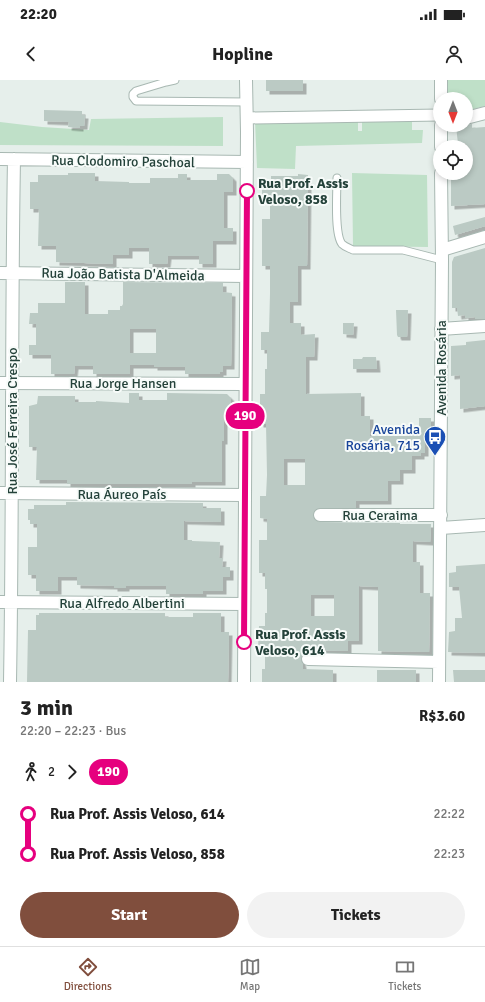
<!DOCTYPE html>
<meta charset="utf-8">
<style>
:root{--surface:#fff;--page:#f2f2f2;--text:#222;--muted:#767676;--line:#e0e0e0;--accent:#804e3d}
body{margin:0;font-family:Signika,sans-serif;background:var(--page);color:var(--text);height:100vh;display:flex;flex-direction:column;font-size:15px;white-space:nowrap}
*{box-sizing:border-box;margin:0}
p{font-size:13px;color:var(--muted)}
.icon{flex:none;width:22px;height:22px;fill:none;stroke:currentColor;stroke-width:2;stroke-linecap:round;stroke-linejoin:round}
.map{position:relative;height:602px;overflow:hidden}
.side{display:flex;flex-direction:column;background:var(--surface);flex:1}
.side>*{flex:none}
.badge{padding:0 8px;border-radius:13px;font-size:14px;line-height:26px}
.needle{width:26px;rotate:180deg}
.tools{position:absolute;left:433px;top:12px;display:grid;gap:8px}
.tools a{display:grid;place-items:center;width:40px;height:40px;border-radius:50%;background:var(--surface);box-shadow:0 2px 6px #0003;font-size:20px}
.map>.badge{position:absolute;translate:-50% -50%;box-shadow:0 0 0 2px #fff}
.legs{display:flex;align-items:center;gap:6px;height:44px;padding:0 20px;font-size:13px}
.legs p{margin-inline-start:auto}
.headline{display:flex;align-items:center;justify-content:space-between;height:68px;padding:0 20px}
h1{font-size:22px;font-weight:700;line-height:30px}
.cta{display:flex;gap:8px;margin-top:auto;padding:8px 20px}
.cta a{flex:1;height:46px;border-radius:24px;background:var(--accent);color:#fff;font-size:16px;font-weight:700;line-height:46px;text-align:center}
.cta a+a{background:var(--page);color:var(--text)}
ul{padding:0 20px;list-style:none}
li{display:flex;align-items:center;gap:14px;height:40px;font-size:15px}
li i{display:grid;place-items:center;width:6px;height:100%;margin:0 5px;background:currentColor}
li i::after{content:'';width:10px;height:10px;margin:-5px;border:3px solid;border-radius:50%;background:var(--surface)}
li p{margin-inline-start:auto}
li:first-child i{background:linear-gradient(#0000 50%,currentColor 0)}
li:last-child i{background:linear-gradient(currentColor 50%,#0000 0)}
.status{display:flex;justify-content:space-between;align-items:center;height:28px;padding:0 20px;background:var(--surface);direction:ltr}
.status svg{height:11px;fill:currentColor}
header{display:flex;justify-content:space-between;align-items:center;height:52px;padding:0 20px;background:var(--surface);font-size:18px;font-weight:700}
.tab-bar{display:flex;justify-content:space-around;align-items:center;height:56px;border-top:1px solid var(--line);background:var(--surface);font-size:11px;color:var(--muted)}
.tab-bar a{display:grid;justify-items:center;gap:2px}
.tab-bar .selected{color:var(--accent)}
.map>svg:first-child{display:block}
.green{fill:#bfe0c8}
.building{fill:#bbcac4;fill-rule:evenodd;filter:url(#shadow)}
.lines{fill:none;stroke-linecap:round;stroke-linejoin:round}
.service-casing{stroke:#a8b8b2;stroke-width:9}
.pedestrian-casing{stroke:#a8b8b2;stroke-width:13}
.minor-casing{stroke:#a8b8b2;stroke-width:14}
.service{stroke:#fff;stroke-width:7}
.pedestrian{stroke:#fff;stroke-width:11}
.minor{stroke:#fff;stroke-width:12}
.line-1-casing{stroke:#fff;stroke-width:9}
.line-1{stroke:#e6007e;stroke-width:6}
.stop-1-dot{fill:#fff;stroke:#e6007e;stroke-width:2}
.labels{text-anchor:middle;stroke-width:4;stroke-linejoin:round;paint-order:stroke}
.street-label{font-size:14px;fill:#24423a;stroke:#f7fbf9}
.stop-label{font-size:14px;font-weight:bold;fill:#24423a;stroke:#f7fbf9;text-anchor:start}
.transit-label{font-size:14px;fill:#164399;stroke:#f7fbf9;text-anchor:end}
</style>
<div class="status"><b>22:20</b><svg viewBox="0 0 49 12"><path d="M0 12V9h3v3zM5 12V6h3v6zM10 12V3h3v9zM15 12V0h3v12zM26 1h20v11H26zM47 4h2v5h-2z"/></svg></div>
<header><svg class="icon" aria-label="back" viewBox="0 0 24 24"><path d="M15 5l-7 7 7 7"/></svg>Hopline<svg class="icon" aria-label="person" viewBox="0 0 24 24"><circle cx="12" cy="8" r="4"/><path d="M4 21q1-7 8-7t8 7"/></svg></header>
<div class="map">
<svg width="485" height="602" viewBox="0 0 485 602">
<defs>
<filter id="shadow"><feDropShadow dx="3.5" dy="3.5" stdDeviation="0" flood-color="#0004"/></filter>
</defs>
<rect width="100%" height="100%" fill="#e6efeb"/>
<path class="green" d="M447,0H485V26L466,31V19H447Z
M362,30H412V50H423L422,63L296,66L295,89L257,88L255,41L358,38V51H362Z
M223,37V66L0,65V42L42,47L89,50L91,39Z
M352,93L427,95L428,167L353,166Z"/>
<path class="building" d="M266,0H303V11H266Z
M44,30L82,31V35H85L84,46H80V48L68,47L69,42L44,41Z
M472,44V48L485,47V124L451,126V93H466V63L458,64L456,46Z
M68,93H95V101L129,102V103H150V98H178V94H187V100H217V94H229L233,98V112H224V148H233V161H213V184H199V176H168L167,184H149V168H129V175H113V184L56,182V166H38L39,129H30V102H38V95H68Z
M298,94L308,95L307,186H298V222H290V243H301V255L315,254L314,277H306V314L361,313V336H370V356H407V348L419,346V338H431V351H425V373H421V376H412V390H400V401H388V421H356V428H320L316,429L313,435L314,439L320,442L395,443H400V444H431L430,462L413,461V482H420V513H430L429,572L378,571V507L359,506V561H348V571L303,570V574L301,578L303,585V589L333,590V602H262V589H265V570L258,569L259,546H265V533H267V509H265V493H259V460H267V439L260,438V416H266L267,395L266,344H260V314H265V289H267V270H261V252H269L270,213V186H262V139H270V116H262V101L271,102V96H298ZM284,379H305V405H284ZM311,515H334V536H311Z
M485,137V146L455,155L453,146Z
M485,168V239H475V237L465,238V235L458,236L457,228H452V182L454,177Z
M65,202H85V234H108V230H120V226H122L123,224V202L223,203V212L232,213L231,286H223V292H220V294H185V287H154V285H130V294H93V286H75L74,294H51V275H29V265H36V244H29L30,233H38V223H65ZM130,249H156V273H130Z
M396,230H408L407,257H398L397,255Z
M343,243H354L353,255L343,254Z
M485,260V326L460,329V295L451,296V266L466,265V262Z
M363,277H376L377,289H353V279H362Z
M129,313H139V320H167V313L227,314L231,318L230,332H224V361H222V402H192V404H67V400H36L37,367H29V326L37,324L38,316H75V322H96V321L129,323Z
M66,422L203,423V428H221V442L184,441V460H192V461L220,462L219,478H223L222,487H230V497H223V511H203V514H166V506H126V508H114V506L77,505V497H58V511H36V495H28V467H37V444H30V440H28V429H34V425H66Z
M485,484V573L448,572L449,552L455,551V538H462L459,507H449V493L456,492V486Z
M39,533H165V537H193V533H221V552H229L228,602H27L28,550H36V535H39Z
M377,590H416V602H377Z
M453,590H485V602H454Z"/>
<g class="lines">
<g class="service-casing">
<path id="service" d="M175,0L166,2L136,11L133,14V17L136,21L247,22
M337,98C337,112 334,154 342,164C345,167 349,168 353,170H403L442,180"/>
</g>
<g class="pedestrian-casing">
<path id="pedestrian" d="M247,38L440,35"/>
</g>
<g class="minor-casing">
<path id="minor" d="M441,0V19
M466,38L485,33
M441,45V67
M0,79L247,82
M442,170L485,157
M0,193L246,196
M441,249L485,246
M0,303L245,304
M0,413L245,415
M320,435H441
M441,448L485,445
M0,522L244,524
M308,579L439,582
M10,602C13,428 11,254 14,79
M244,602L247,52L246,0
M439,602L442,180L441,93"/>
</g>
<use href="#service" class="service"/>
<use href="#pedestrian" class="pedestrian"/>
<use href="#minor" class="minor"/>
</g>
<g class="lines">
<g class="line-1-casing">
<path id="line-1" d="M244,562L247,111"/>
</g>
<use href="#line-1" class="line-1"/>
</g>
<defs>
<g id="bus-pin" transform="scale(1.15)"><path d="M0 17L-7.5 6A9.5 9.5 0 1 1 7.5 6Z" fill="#1a4fb4" stroke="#f7fbf9"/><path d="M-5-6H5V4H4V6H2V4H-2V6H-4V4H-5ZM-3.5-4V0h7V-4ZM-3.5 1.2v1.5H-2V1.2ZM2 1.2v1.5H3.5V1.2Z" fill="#fff"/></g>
</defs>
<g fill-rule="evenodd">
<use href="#bus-pin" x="435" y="357"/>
</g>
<g class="stop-1-dot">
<circle cx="247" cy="111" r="7"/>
<circle cx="244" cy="562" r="7"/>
</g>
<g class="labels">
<g class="street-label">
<text transform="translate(123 81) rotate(1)" y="5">Rua Clodomiro Paschoal</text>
<text transform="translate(123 194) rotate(1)" y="5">Rua João Batista D'Almeida</text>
<text transform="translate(441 288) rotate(-90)" y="5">Avenida Rosária</text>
<text x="123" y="308">Rua Jorge Hansen</text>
<text transform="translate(12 341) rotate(-90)" y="5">Rua José Ferreira Crespo</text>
<text x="122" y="419">Rua Áureo País</text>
<text x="380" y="440">Rua Ceraima</text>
<text x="122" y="528">Rua Alfredo Albertini</text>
</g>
<g class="stop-label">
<text x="258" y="108">Rua Prof. Assis<tspan x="258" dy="16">Veloso, 858</tspan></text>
<text x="255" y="559">Rua Prof. Assis<tspan x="255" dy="16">Veloso, 614</tspan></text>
</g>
<g class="transit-label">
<text x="420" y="354">Avenida<tspan x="420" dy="16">Rosária, 715</tspan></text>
</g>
</g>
</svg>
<div class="tools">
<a><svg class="needle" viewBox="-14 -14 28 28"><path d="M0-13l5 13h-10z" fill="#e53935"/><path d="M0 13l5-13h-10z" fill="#767676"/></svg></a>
<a><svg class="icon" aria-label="locate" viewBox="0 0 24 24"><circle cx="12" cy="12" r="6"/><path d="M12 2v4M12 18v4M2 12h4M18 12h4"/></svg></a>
</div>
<b class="badge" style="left:245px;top:336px;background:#e6007e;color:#fff">190</b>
</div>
<section class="side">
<div class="headline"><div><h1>3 min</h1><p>22:20 – 22:23 · Bus</p></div><b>R$3.60</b></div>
<div class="legs"><svg class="icon" aria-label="walk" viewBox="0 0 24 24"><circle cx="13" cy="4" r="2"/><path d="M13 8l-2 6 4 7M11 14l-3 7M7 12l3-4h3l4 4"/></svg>2<svg class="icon" aria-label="forward" viewBox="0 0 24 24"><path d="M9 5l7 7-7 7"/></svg><b class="badge" style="background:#e6007e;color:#fff">190</b></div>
<ul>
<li><i style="color:#e6007e"></i><b>Rua Prof. Assis Veloso, 614</b><p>22:22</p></li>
<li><i style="color:#e6007e"></i><b>Rua Prof. Assis Veloso, 858</b><p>22:23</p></li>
</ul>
<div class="cta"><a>Start</a><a>Tickets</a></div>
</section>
<nav class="tab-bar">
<a class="selected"><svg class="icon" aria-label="directions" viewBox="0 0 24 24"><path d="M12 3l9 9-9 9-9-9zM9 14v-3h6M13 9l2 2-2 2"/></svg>Directions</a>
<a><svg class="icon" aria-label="map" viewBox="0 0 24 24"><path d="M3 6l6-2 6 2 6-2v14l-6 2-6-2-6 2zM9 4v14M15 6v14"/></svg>Map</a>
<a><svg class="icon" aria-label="tickets" viewBox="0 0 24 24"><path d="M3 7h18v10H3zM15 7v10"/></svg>Tickets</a>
</nav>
